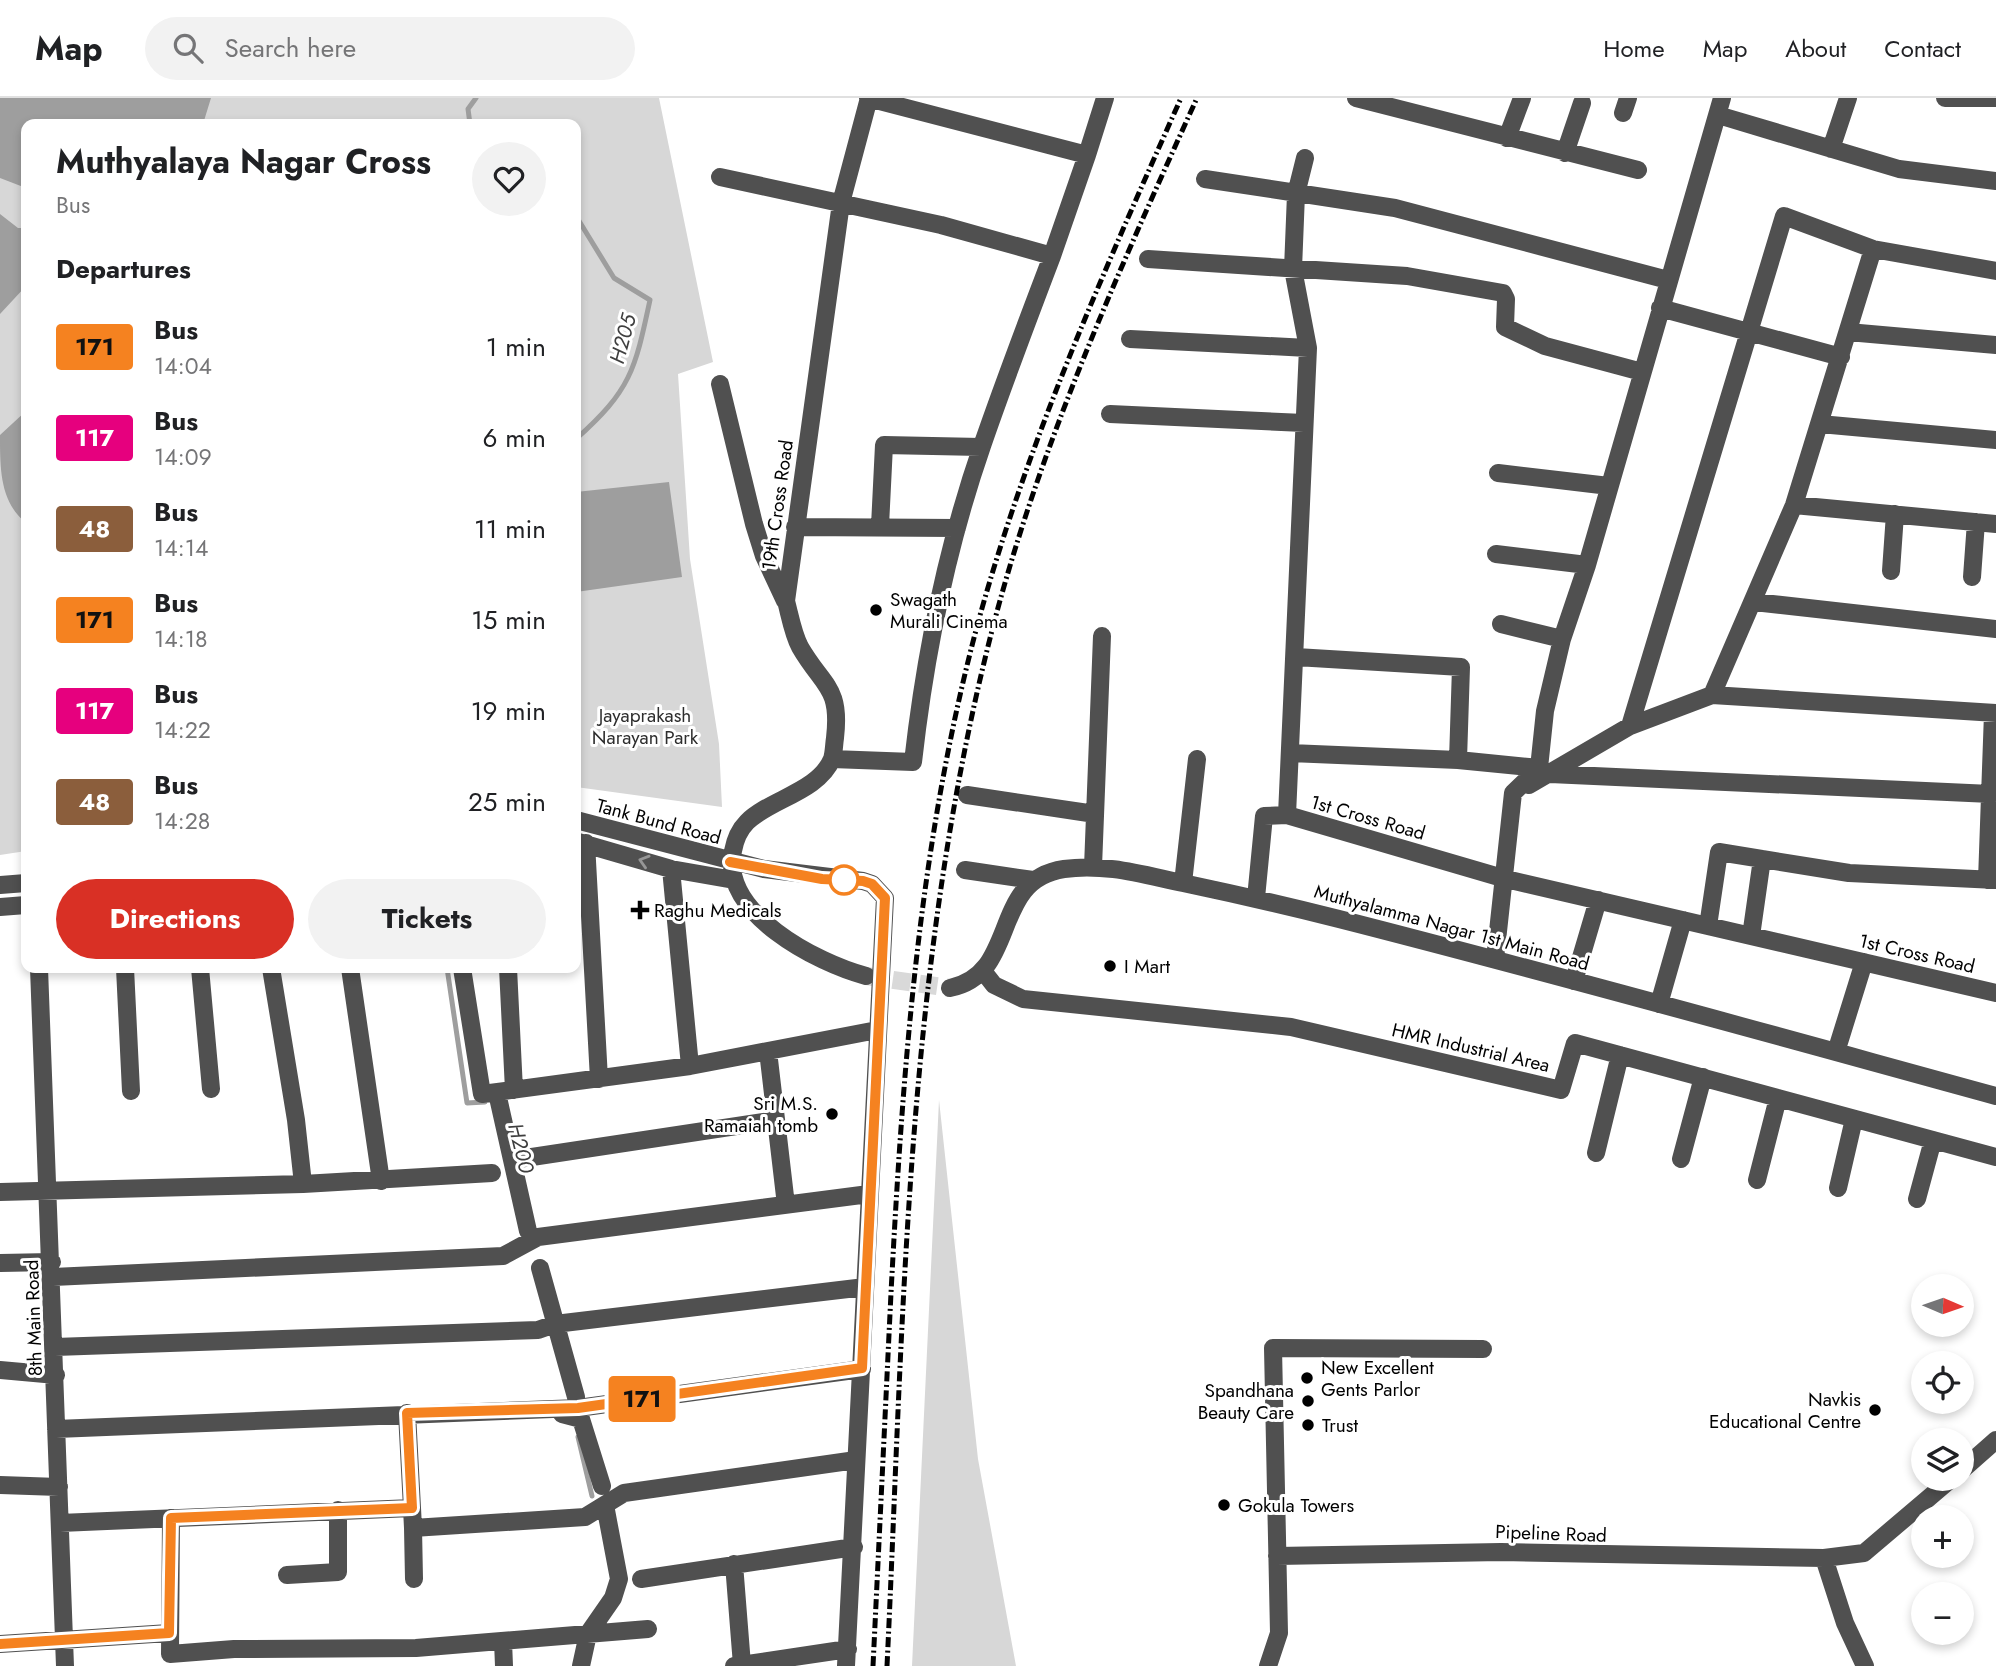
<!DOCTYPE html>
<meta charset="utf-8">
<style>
:root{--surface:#fff;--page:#f2f2f2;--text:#202124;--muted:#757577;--line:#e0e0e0;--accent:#d93025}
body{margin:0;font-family:Jost,sans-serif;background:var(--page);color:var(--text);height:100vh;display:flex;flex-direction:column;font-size:26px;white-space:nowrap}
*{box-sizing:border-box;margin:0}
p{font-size:23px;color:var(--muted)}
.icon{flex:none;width:38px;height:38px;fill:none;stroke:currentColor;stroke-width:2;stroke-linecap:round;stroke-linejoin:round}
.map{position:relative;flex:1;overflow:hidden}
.details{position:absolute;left:21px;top:21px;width:560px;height:854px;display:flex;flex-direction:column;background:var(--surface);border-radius:14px;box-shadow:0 4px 10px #0003}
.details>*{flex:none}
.badge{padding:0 14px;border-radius:5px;font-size:24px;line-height:46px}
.needle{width:46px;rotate:92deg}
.fabs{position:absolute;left:1911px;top:1176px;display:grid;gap:14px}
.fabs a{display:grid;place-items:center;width:63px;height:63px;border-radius:50%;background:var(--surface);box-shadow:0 4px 10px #0003;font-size:35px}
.map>.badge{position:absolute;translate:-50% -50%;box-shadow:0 0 0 4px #fff}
h2{padding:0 35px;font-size:26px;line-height:63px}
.round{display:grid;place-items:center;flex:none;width:74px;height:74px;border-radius:37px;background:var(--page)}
.overview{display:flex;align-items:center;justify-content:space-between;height:119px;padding:0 35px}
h1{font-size:33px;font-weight:700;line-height:52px}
.button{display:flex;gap:14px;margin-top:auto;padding:14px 35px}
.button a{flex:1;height:80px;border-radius:42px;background:var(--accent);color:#fff;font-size:28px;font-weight:700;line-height:80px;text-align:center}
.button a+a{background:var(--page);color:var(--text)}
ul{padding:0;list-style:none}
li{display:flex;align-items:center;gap:21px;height:91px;padding:0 35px}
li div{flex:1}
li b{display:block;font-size:26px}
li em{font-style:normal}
li .badge{min-width:77px;font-weight:700;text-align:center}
header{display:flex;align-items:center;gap:42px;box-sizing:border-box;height:98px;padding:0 35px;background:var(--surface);border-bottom:2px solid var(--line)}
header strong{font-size:33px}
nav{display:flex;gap:38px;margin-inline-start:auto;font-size:24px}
.search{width:490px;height:63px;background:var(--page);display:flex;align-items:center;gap:18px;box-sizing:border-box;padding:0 24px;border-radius:38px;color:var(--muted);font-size:26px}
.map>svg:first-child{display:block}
.green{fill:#d7d7d7}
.water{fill:#9e9e9e}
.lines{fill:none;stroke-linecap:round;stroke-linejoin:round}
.stream{stroke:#9e9e9e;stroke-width:5}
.minor-tunnel{stroke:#d9d9d9;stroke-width:18;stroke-dasharray:18 9;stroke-linecap:butt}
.minor{stroke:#505050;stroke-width:18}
.rail{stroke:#000;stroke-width:5;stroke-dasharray:10 3.5 2 3.5;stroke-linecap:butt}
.oneway{stroke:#969696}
.line-casing{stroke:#fff;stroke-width:16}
.line{stroke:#f58220;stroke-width:10}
.poi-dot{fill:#000;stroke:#fff;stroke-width:2.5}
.stop-dot{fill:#fff;stroke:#f58220;stroke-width:3.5}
.labels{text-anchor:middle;stroke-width:6;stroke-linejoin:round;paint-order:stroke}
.street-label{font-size:19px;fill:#000;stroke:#fff}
.poi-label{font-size:19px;fill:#000;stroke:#fff;text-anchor:start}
.park-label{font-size:19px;fill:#2e2e2e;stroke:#fff}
.water-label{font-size:21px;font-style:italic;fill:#3f3f3f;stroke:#fff}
</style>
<header>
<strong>Map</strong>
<div class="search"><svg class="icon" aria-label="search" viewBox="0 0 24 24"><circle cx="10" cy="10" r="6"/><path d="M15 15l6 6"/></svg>Search here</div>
<nav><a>Home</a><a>Map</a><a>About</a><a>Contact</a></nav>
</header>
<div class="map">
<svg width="1996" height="1568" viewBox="0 0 1996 1568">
<rect width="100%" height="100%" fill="#fff"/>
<path class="green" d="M0,0H659L713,264L678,276L690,461L719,646L722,709L576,689V26H26V753L0,757Z
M939,1002L978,1361L1016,1568H912Z"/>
<path class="water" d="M0,0H211L203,26H26V90L0,80Z
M0,116L18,130H26V188L0,216Z
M26,313V425C0,404 0,371 0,337Z
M669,384L682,479L576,494V394Z"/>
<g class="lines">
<path class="stream" d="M470,26L468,11L476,0
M576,118L614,180L650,202C635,272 631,292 576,341
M447,870L467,1005L485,1004
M578,1339L592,1398"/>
<path class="minor-tunnel" d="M866,878L950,890"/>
<path class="minor" d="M1356,0L1638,72
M1945,0H1996
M1623,15L1628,0
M1718,17L1899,71L1996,83
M1507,40L1522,0
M1831,51L1848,0
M1565,55L1582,5
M1087,57L1105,0
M1305,60L1296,96L1293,171L1308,250L1287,717L1506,781L1996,895
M720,79L941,127L1052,158L1087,57L868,0
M1205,81L1395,110L1668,182
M1148,161L1407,178L1503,195L1506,201L1505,229L1545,248L1642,274
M1660,210L1841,259
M1848,234L1996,247
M1130,241L1308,250
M720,286L754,426L764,458L785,503
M1110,316L1304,325
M1820,326L1996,342
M1498,375L1609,388
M1794,407L1996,426
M880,428L884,347L981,349
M795,429L957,430
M1496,456L1587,467
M1891,473L1895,416
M1972,479L1976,424
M1754,504L1996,531
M1501,526L1562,541
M1296,559L1461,569L1458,662
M1712,597L1996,615
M1630,628L1784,118L1873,151L1996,173
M1290,655L1458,662L1539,670
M832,661L913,664C925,557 947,449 982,348C1004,284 1028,221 1052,158
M1550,676L1991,696
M1529,687L1630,628L1712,597L1794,407L1873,151
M967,697L1095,716
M576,722L764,771L863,783L872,786L885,800L846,1568
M578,744L671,771L734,782
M586,745L599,981
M1093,769L1102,538
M671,771L690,968
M965,772L1033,782
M1987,782L1993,615
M1183,785L1197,661
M0,787L26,785
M1256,800L1264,718L1287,717
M0,809L26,807
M1708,828L1719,754L1849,775L1996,782
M1751,838L1762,761
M1495,861L1513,695L1539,670L1545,613L1562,541L1587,467L1722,0
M39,870L65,1568
M125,870L131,993
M200,870L211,991
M271,870L296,1022L303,1086
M350,870L381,1083
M462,870L482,996L690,968L877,932
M508,870L514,992
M983,873L994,887L1023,901L1291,929L1561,992L1575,945L1996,1059
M866,878C817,865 720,815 733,753C735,742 739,732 747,724C770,701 818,694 832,661C834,655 834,646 835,640C841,588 823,589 800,549C793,536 790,518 786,503L841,105L869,0
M1574,883L1598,802
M950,890C1020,876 989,782 1064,771C1105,765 1144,777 1183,785C1235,796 1287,808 1339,821C1559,877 1777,938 1996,998
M1659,906L1683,822
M768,953L786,1107
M1836,954L1864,864
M497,995L528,1133
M1596,1055L1620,957
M1681,1061L1703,979
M512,1062L776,1022
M1757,1082L1778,1000
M1838,1090L1854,1021
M0,1094L303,1086L492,1075
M1917,1101L1933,1042
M0,1165L52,1164
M540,1170L576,1299
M53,1179L503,1158L538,1139L869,1096
M55,1249L538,1232L555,1226L865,1189
M0,1272L56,1277
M407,1315L412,1410
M562,1316L581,1321L602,1388
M56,1331L578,1310L862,1271
M1962,1372L1996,1342
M0,1387L59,1389
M171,1420L170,1556L234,1551L416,1550L648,1531
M60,1425L412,1410L413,1430L585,1419L624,1395L856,1362
M413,1430L414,1481
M1277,1458L1501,1454L1824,1460
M734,1466L742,1567
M287,1477L338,1474V1412
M641,1481L854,1449
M503,1543L504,1568
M0,1546L169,1535
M581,1568L588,1536L613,1500L619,1481L605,1407
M734,1568L848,1551
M1268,1568L1279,1535L1273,1250L1483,1251
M1865,1568L1845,1525L1824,1460L1864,1455L1951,1381"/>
<path class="rail" d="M873,1568C879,1444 885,1320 891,1195C903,968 919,742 979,521C1029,340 1105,171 1181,0
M887,1568C904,1217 905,863 995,521C1043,340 1120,170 1197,0"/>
</g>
<defs><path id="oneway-chevron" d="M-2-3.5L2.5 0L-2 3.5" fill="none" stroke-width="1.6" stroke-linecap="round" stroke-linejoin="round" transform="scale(1.75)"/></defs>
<use class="oneway" href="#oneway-chevron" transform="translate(644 763) rotate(-163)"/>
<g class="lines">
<g class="line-casing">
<path id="line" d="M0,1546L169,1535L171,1420L412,1410L407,1315L578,1310L862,1270L885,800L872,786L863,783L822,781L730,764"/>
</g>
<use href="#line" class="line"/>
</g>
<g class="poi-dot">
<circle cx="876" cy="512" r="7"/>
<path d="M636.5 801.5h7v7h7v7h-7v7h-7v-7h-7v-7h7z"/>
<circle cx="1110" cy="868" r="7"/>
<circle cx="832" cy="1016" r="7"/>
<circle cx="1307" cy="1280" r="7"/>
<circle cx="1308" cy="1303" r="7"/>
<circle cx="1875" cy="1312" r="7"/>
<circle cx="1308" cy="1327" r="7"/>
<circle cx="1224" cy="1407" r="7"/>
</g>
<circle class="stop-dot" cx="844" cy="782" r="14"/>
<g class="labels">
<g class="street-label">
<text transform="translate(777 407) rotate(-82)" y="7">19th Cross Road</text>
<text transform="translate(1368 719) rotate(16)" y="7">1st Cross Road</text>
<text transform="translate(659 723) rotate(15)" y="7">Tank Bund Road</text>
<text transform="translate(1452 829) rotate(15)" y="7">Muthyalamma Nagar 1st Main Road</text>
<text transform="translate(1917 855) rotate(13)" y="7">1st Cross Road</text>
<text transform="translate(1471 949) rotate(13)" y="7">HMR Industrial Area</text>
<text transform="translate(33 1220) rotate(-92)" y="7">8th Main Road</text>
<text transform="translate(1551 1435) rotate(2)" y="7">Pipeline Road</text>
</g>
<g class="poi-label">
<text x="890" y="508">Swagath<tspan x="890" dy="22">Murali Cinema</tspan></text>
<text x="654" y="819">Raghu Medicals</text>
<text x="1124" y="875">I Mart</text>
<text x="818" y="1012" text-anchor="end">Sri M.S.<tspan x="818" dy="22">Ramaiah tomb</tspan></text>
<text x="1321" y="1276">New Excellent<tspan x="1321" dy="22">Gents Parlor</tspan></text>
<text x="1294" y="1299" text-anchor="end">Spandhana<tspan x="1294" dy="22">Beauty Care</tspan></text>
<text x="1861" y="1308" text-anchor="end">Navkis<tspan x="1861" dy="22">Educational Centre</tspan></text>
<text x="1322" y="1334">Trust</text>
<text x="1238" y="1414">Gokula Towers</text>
</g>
<g class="park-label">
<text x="645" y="624">Jayaprakash<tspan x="645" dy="22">Narayan Park</tspan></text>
</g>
<g class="water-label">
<text transform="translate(623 241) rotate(-75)" y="7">H205</text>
<text transform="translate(521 1050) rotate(76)" y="7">H200</text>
</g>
</g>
</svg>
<div class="fabs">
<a><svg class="needle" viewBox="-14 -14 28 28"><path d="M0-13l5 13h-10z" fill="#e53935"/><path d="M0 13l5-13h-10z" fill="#757577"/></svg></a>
<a><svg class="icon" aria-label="locate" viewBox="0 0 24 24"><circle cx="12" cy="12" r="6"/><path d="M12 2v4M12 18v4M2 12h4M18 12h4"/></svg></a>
<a><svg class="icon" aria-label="layers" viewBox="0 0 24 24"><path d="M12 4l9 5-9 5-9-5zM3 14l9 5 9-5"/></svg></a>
<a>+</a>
<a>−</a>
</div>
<b class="badge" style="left:642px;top:1301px;background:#f58220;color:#111">171</b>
<section class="details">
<div class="overview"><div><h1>Muthyalaya Nagar Cross</h1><p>Bus</p></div><a class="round"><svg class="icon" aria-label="heart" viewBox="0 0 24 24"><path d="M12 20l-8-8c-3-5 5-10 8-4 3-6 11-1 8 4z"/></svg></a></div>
<h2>Departures</h2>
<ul>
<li><span class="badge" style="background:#f58220;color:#111">171</span><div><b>Bus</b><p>14:04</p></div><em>1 min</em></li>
<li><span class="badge" style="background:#e6007e;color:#fff">117</span><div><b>Bus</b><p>14:09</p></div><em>6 min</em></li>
<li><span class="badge" style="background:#8b5e3c;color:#fff">48</span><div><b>Bus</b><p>14:14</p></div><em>11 min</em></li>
<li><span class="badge" style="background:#f58220;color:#111">171</span><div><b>Bus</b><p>14:18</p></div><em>15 min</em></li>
<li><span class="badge" style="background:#e6007e;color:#fff">117</span><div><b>Bus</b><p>14:22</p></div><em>19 min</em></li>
<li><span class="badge" style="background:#8b5e3c;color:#fff">48</span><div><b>Bus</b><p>14:28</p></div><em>25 min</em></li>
</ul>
<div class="button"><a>Directions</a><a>Tickets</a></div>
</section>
</div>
